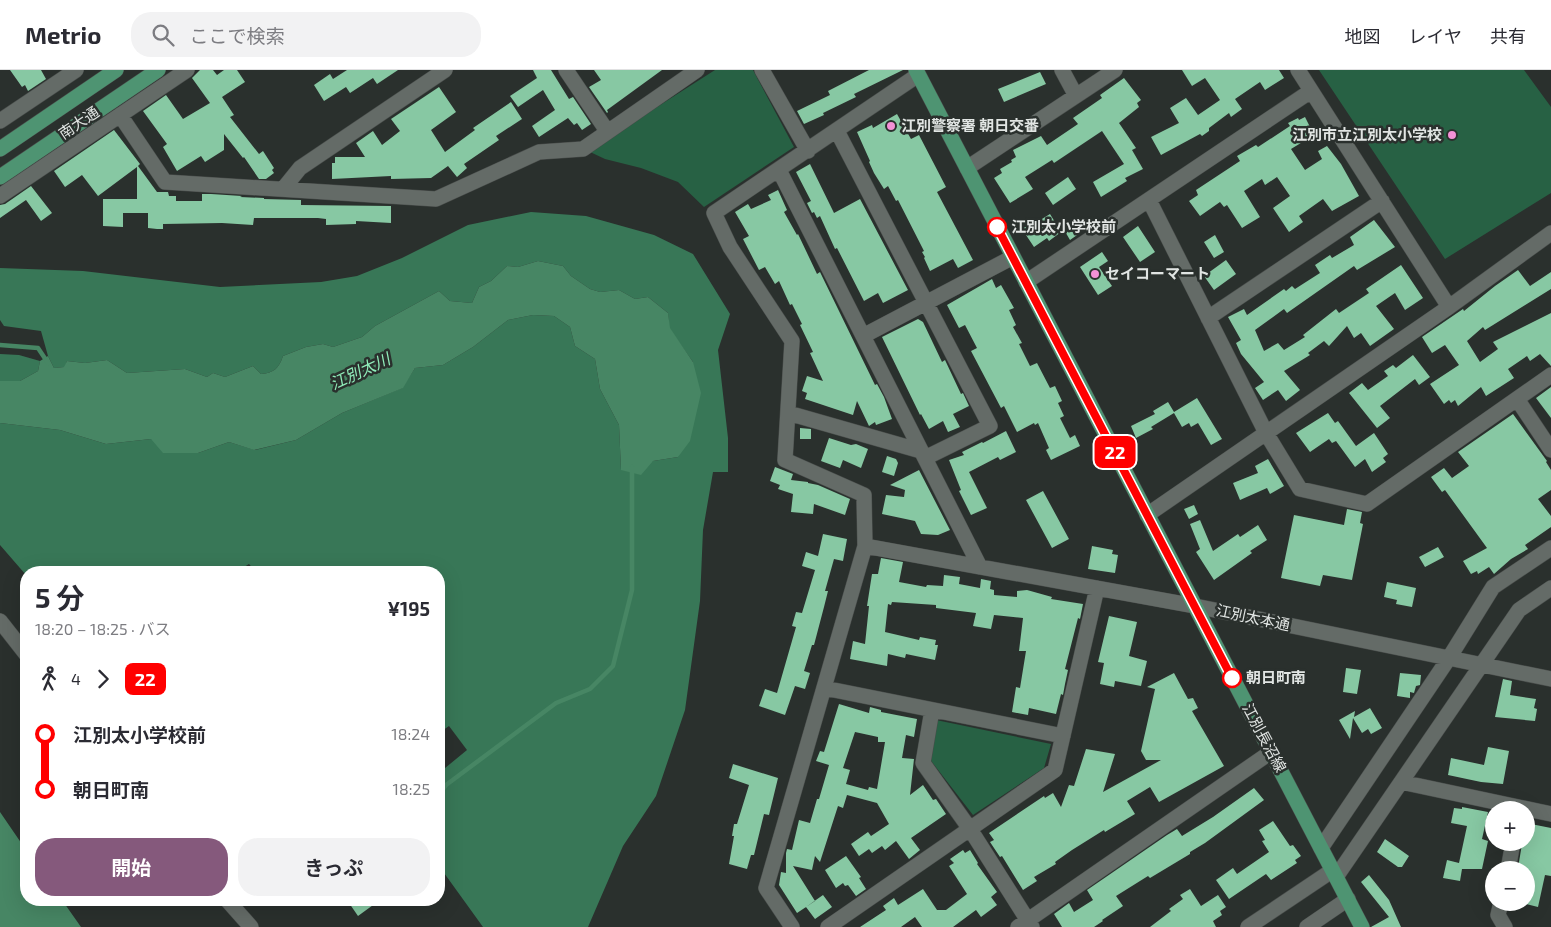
<!DOCTYPE html>
<html lang="ja">
<meta charset="utf-8">
<style>
:root{--surface:#fff;--page:#f2f2f3;--text:#2b2b33;--muted:#7c7c81;--line:#e1e1e2;--accent:#85597c}
body{margin:0;font-family:"Exo 2","Noto Sans JP",sans-serif;background:var(--page);color:var(--text);height:100vh;display:flex;flex-direction:column;font-size:19px;white-space:nowrap}
*{box-sizing:border-box;margin:0}
p{font-size:16px;color:var(--muted)}
.icon{flex:none;width:28px;height:28px;fill:none;stroke:currentColor;stroke-width:2;stroke-linecap:round;stroke-linejoin:round}
.map{position:relative;flex:1;overflow:hidden}
.drawer{position:absolute;left:20px;top:496px;width:425px;height:340px;display:flex;flex-direction:column;background:var(--surface);border-radius:20px;box-shadow:0 5px 20px #0002}
.drawer>*{flex:none}
.badge{padding:0 10px;border-radius:8px;font-size:18px;line-height:32px}
.buttons{position:absolute;left:1485px;top:731px;display:grid;gap:10px}
.buttons a{display:grid;place-items:center;width:50px;height:50px;border-radius:50%;background:var(--surface);box-shadow:0 5px 20px #0002;font-size:25px}
.map>.badge{position:absolute;translate:-50% -50%;box-shadow:0 0 0 2px #fff}
.legs{display:flex;align-items:center;gap:8px;height:55px;padding:0 15px;font-size:16px}
.legs p{margin-inline-start:auto}
.summary{display:flex;align-items:center;justify-content:space-between;height:85px;padding:0 15px}
h1{font-size:28px;font-weight:700;line-height:38px}
.cta{display:flex;gap:10px;margin-top:auto;padding:10px 15px}
.cta a{flex:1;height:58px;border-radius:20px;background:var(--accent);color:#fff;font-size:20px;font-weight:700;line-height:58px;text-align:center}
.cta a+a{background:var(--page);color:var(--text)}
ul{padding:0 15px;list-style:none}
li{display:flex;align-items:center;gap:18px;height:55px;font-size:19px}
li i{display:grid;place-items:center;width:8px;height:100%;margin:0 6px;background:currentColor}
li i::after{content:'';width:12px;height:12px;margin:-6px;border:4px solid;border-radius:50%;background:var(--surface)}
li p{margin-inline-start:auto}
li:first-child i{background:linear-gradient(#0000 50%,currentColor 0)}
li:last-child i{background:linear-gradient(currentColor 50%,#0000 0)}
header{display:flex;align-items:center;gap:30px;box-sizing:border-box;height:70px;padding:0 25px;background:var(--surface);border-bottom:1px solid var(--line)}
header strong{font-size:24px}
nav{display:flex;gap:28px;margin-inline-start:auto;font-size:18px}
.search{width:350px;height:45px;background:var(--page);display:flex;align-items:center;gap:12px;box-sizing:border-box;padding:0 18px;border-radius:20px;color:var(--muted);font-size:19px}
.map>svg:first-child{display:block}
.green{fill:#276144}
.forest{fill:#387757}
.water{fill:#478664}
.lines{fill:none;stroke-linecap:round;stroke-linejoin:round}
.stream{stroke:#478664;stroke-width:4.5}
.building{fill:#87c8a3;fill-rule:evenodd}
.minor-casing{stroke:#494d4b;stroke-width:16}
.major-casing{stroke:#494d4b;stroke-width:16}
.minor{stroke:#646b67;stroke-width:15}
.major{stroke:#4e9472;stroke-width:15}
.line-1-casing{stroke:#fff;stroke-width:11}
.line-1{stroke:#f00;stroke-width:8}
.poi-dot{fill:#f391d6;stroke:#2a302d;stroke-width:2}
.stop-1-dot{fill:#fff;stroke:#f00;stroke-width:2.5}
.labels{text-anchor:middle;stroke-width:5;stroke-linejoin:round;paint-order:stroke}
.street-label{font-size:15px;fill:#e1e5e3;stroke:#2a302d}
.poi-label{font-size:15px;font-weight:bold;fill:#e1e5e3;stroke:#2a302d;text-anchor:start}
.stop-label{font-size:15px;font-weight:bold;fill:#e1e5e3;stroke:#2a302d;text-anchor:start}
.water-label{font-size:16px;font-style:italic;fill:#91eebb;stroke:#2a302d}
</style>
<header>
<strong>Metrio</strong>
<div class="search"><svg class="icon" aria-label="search" viewBox="0 0 24 24"><circle cx="10" cy="10" r="6"/><path d="M15 15l6 6"/></svg>ここで検索</div>
<nav><a>地図</a><a>レイヤ</a><a>共有</a></nav>
</header>
<div class="map">
<svg width="1551" height="857" viewBox="0 0 1551 857">
<rect width="100%" height="100%" fill="#2a302d"/>
<path class="green" d="M715,0H753L794,77L704,137L678,112L641,98L605,89L588,81Z
M1319,0H1524L1551,37V123L1445,189Z
M936,650L1051,674L1044,698L973,745L928,687Z"/>
<path class="forest" d="M531,142L586,146L654,165L693,184L730,244L718,280L728,368V402H713L703,460L700,531L685,640L656,726L623,776L588,857H483L439,796V703L467,680L449,656L439,663V502H256L249,494L236,502H26V505L0,475V353L60,360L106,374L151,369L198,383L229,372L255,380L296,370L342,343L402,318L415,298L443,295L473,277L508,250L533,245L554,246L570,257L575,276L595,289L600,319L619,355L621,400L653,391L678,387L693,292L669,258L668,243L648,227L635,229L619,220L600,222L590,219L571,206L563,196L538,191L518,197L507,196L491,211L479,217L472,233L450,231L439,221L375,256L362,267L333,277L323,274L306,277L283,286C279,298 274,303 261,304L253,296L225,307L213,303L207,307L185,299L127,303L107,290L85,293L67,291L65,297L54,298L48,286L41,261L4,256L0,250V198L83,201L220,217L321,212L357,206L402,188L468,155Z
M0,284L19,285L40,291L38,301L20,311H0Z"/>
<path class="water" d="M538,191L563,196L571,206L590,219L600,222L619,220L635,229L648,227L668,243L670,258L693,292L701,323L690,371L678,387L653,391L641,405L621,400L619,355L600,319L595,289L575,276L570,257L554,246L533,245L508,250L473,277L443,295L415,298L403,318L342,343L296,370L254,380L229,372L198,383H163L151,369L106,374L60,360L0,353V311H20L38,301L40,291L48,286L54,298L64,297L67,291L85,293L107,290L127,303L185,299L207,307L213,303L225,307L253,296L261,304C274,303 279,298 283,286L306,277L323,274L333,277L362,267L375,256L439,221L450,231L472,233L479,217L491,211L507,196L518,197Z
M0,742L26,780V830H62L81,857H0Z"/>
<g class="lines">
<path class="stream" d="M0,275L38,278L48,293
M439,724L446,715L556,633L590,619L613,596L632,520V397"/>
</g>
<path class="building" d="M10,0H41L46,9L28,21L25,15L22,17Z
M200,0H213L217,5L224,0H237L245,12L222,27L234,45L230,47L259,84L263,81L274,98L272,100L274,103L266,109H259L244,87L243,88L224,64V80L205,92L201,86L177,101L163,77L167,74L143,41L166,25L183,49L210,33L192,8Z
M347,0H398L377,14L373,8L350,23L346,17L324,31L314,15L330,4L333,9Z
M533,0H551L569,29L573,27L591,54L582,60L577,53L574,55L568,48L539,67L532,56L555,40L543,20L518,37L510,26L537,8Z
M594,0H662L607,40L608,42L607,43L589,17L601,10Z
M869,0H903L854,24L856,27L823,43L824,45L804,54L797,41L830,25L828,21Z
M1182,0H1279L1284,8L1265,20L1260,12L1235,29L1242,39L1231,47L1229,43L1209,58V61L1202,66L1200,64L1161,85L1151,67L1179,53L1170,38L1186,28L1198,45L1220,30L1205,8L1192,16Z
M1040,2L1046,14L1004,32L998,19Z
M1124,8L1141,30L1137,33L1139,37L1119,53L1136,78L1132,80L1143,99L1125,108L1127,111L1101,127L1093,112L1124,94L1102,61L1054,93L1052,90L1025,107L1033,119L1010,133L994,108L1002,103L1000,99L1012,92L1011,90L1016,87L1013,80L1041,66L1047,75L1078,54L1073,48L1102,28L1100,25Z
M439,17L456,42L431,60L445,82L475,60L473,58L511,32L522,49L496,66L499,70L464,94L467,98L457,107L448,96L431,108L391,109V106L332,109V93H335V87H365L356,73L373,61L382,75L400,61L391,49Z
M897,44L911,69L919,65L946,117L937,122L973,190L958,198L953,189L930,201L924,188L925,187L922,182L924,181L898,130L896,131L888,116L884,119L874,103L869,92L870,91L857,62L872,55L873,58Z
M1305,47L1314,65L1291,79L1305,100L1322,89L1318,81L1327,76L1341,94L1359,126L1332,141L1323,129L1299,146L1303,152L1289,162L1273,138L1290,126L1277,107L1265,115L1262,109L1244,121L1260,147L1242,158L1227,135L1224,137L1220,132L1200,146L1189,131L1198,125L1196,120L1240,91L1237,86L1256,75L1258,77L1290,56L1288,53L1298,48L1299,50Z
M114,60L140,94L138,96L157,122H168L169,126H176V131H202V124H211L242,126L240,127L264,128V129L301,130V135L391,136V153L356,151V154L326,155V149L318,148H254L253,155L222,153L163,154V159H157L148,158V143H123V157L103,156V129H137V97L98,126L82,105L65,117L54,101Z
M810,94L834,143L860,129L908,220L883,233L878,223L864,231L837,178L835,179L820,146L817,148L814,142L812,143L807,133L811,131L796,102Z
M1068,107L1076,119L1053,135L1045,123Z
M31,116L52,143L41,151L26,130L0,148V135L5,134Z
M778,120L787,140L784,142L797,165L798,164L817,204L820,202L875,315L877,314L884,327L892,349L876,355L875,352L869,356L857,331L853,345L805,329L807,323L802,321L807,306L823,311L810,283L813,282L800,255L802,254L792,234L790,235L779,211L775,214L765,197L759,200L743,169L749,166L735,142L748,134L751,139L771,130L768,125Z
M1050,144L1061,162L1049,171L1047,168L1034,177L1022,159L1036,150L1037,152Z
M1374,150L1395,177L1357,200L1354,196L1287,243L1284,239L1255,260L1264,281L1278,273L1284,280L1305,267L1303,265L1336,239L1339,243L1369,223L1366,219L1401,195L1423,228L1405,240L1395,223L1376,236L1394,259L1370,276L1361,263L1354,268L1347,256L1329,276L1324,271L1308,283L1310,285L1284,301L1300,320L1286,331L1278,320L1263,330L1255,318L1264,312L1241,284L1236,273L1241,270L1228,247L1244,239L1247,245L1284,219L1286,221L1292,216L1295,219L1320,203L1315,195L1330,185L1332,188L1354,175L1350,167Z
M1073,152L1080,163L1070,170L1063,158Z
M1138,156L1155,182L1140,192L1123,167Z
M1215,165L1224,182L1214,188L1204,172Z
M1102,182L1108,191L1099,197L1112,216L1098,225L1080,197Z
M1226,190L1236,204L1214,220L1204,206Z
M1518,200L1530,216L1551,202V219L1485,260L1483,257L1467,271L1480,292L1498,279L1493,272L1551,243V296L1540,284L1530,291L1527,286L1508,299L1514,308L1486,326L1481,317L1458,336L1455,330L1451,333L1449,330L1444,334L1430,314L1459,295L1445,275L1432,283L1422,267L1463,239L1464,241L1495,216Z
M992,209L996,218L1001,215L1014,238L1009,240L1016,255L1013,257L1022,273L1019,274L1030,296L1037,293L1050,318L1055,316L1062,331L1058,333L1064,346L1060,348L1070,368L1075,365L1080,376L1051,390L1046,380L1049,378L1038,353L1035,355L1034,353L1017,362L1004,336L1001,338L971,281L977,278L965,255L959,258L947,235Z
M918,249L923,252L942,292L945,290L961,324L963,323L969,336L953,344L960,357L948,362L943,351L929,359L921,344L920,345L882,267Z
M1413,285L1430,307L1419,315L1415,309L1380,336L1390,348L1377,358L1349,323L1362,313L1368,320L1388,306L1384,301L1393,295L1396,298Z
M1551,317V348L1536,328Z
M1197,328L1222,369L1211,375L1198,353L1191,357L1189,353L1182,357L1174,343L1151,357L1153,359L1136,368L1131,356L1155,344L1153,341L1168,332L1174,342Z
M1328,343L1335,353L1338,351L1356,376L1374,363L1388,384L1383,388L1386,392L1372,402L1365,389L1355,397L1336,371L1332,373L1329,369L1310,382L1296,363Z
M1513,344L1547,391L1546,392L1551,400V420L1538,429L1551,446V457L1525,475L1528,479L1511,489L1494,504L1489,497L1478,504L1477,501L1471,504L1463,491L1487,478L1445,420L1442,422L1431,407L1444,398L1452,408L1469,396L1458,382Z
M800,358L811,359V369H800Z
M1006,361L1016,382L1000,390L998,387L969,402L987,438L971,445L959,421L961,420L949,390L964,385L962,382L982,372L983,373Z
M829,368L851,375L856,374L868,379L861,398L843,390L840,398L821,391Z
M887,386L896,389L898,393L894,406L882,402Z
M1268,389L1284,416L1270,424L1267,418L1240,430L1233,413L1258,403L1255,396Z
M775,397L793,404L791,410L808,412V413L818,415L850,429L845,445L814,434L813,444L791,442L793,424L778,419L780,415L770,411Z
M919,400L950,460L938,465L921,464L915,451L882,444L886,425L904,427L905,420L890,415Z
M1043,421L1069,469L1052,478L1026,430Z
M1194,435L1198,444L1189,449L1184,439Z
M1347,439L1362,442L1360,453L1363,454L1352,510L1323,505L1320,516L1281,508L1294,445L1344,455Z
M1200,450L1213,481L1238,464L1240,467L1258,455L1267,470L1250,481L1252,483L1214,510L1196,482L1200,479L1190,454Z
M823,464L847,469L843,491L834,489L825,521H828L824,537L814,575H812L804,601L810,603L805,619L795,616L785,645L759,636L765,619L777,623L796,557L792,556L796,542L802,543L815,500L802,496L806,482L818,486Z
M1092,476L1113,480L1112,484L1118,485L1115,503L1088,499Z
M1438,477L1444,487L1425,497L1419,487Z
M881,488L903,492L899,512L926,517L927,515L943,516L944,505L960,507L959,514L980,518L981,509L991,511L990,519L994,520V525L1017,527V521L1027,520L1052,527L1051,529L1083,534L1080,549L1078,548L1065,599L1068,600L1065,614L1063,625L1061,624L1056,644L1029,638L1028,645L1012,642L1016,617L1020,618L1026,581H1019L1023,548L994,545L991,559L973,556L976,543L936,538V535L892,532L891,535L888,534L885,562L919,570L920,567L936,570L935,575H938L935,590L906,584L905,588L888,584L887,596L850,589L853,571L865,574L869,536H867L872,504H878Z
M1387,512L1416,518L1412,537L1396,534L1397,530L1384,527Z
M1109,546L1137,552L1129,586L1147,591L1141,616L1115,611L1114,617L1100,614L1104,593L1098,592Z
M1346,598L1361,600L1357,624L1343,622Z
M1174,603L1188,629L1193,628L1198,638L1192,641L1224,696L1159,732L1150,717L1127,731L1135,744L1105,762L1104,760L1072,780L1055,792L1056,794L1034,807L1037,811L1023,820L1002,786L1000,787L990,772L994,770L989,763L1044,726L1045,728L1053,723L1061,737L1069,715L1074,716L1086,679L1115,684L1103,722L1161,690H1146L1141,681L1155,619L1147,617Z
M1400,603L1421,605L1420,615L1416,616L1414,623L1410,622V628L1397,626Z
M1503,609L1512,611L1510,625L1536,629L1534,638L1537,639L1535,651L1495,647Z
M839,634L869,643L870,637L881,640V642L917,649L914,667L906,665L902,688L914,689L910,725L923,715L933,730L936,729L946,744L911,768L920,780L909,789L896,771L885,780L882,776L872,783L869,779L859,786L851,774L868,762L871,766L889,754L877,733L847,725L843,738L838,736L820,792L815,786L812,800L793,796L815,831L797,843L779,815L781,802L786,803V783L787,779L792,780L799,750L810,753L817,729H819L829,695L816,691L820,681L824,682ZM855,662L878,667V672H885L877,719L869,717L868,720L846,714L850,700L843,698Z
M1370,638L1382,658L1371,664L1368,659L1362,663L1353,648L1350,669L1339,650L1355,641L1354,647Z
M1488,677L1509,681L1503,714L1481,712L1448,705L1451,688L1484,695Z
M733,694L778,708L769,745L764,744L754,785H751L747,799L729,794L734,766H732L734,754H737L749,715L729,708Z
M1254,718L1264,730L1205,773L1190,782V784L1150,808L1148,806L1116,826L1123,836L1102,850L1103,851L1094,857H1062L1054,844L1069,833L1074,842L1093,830L1087,820L1167,765L1177,759L1182,766L1213,747Z
M1462,737L1488,742L1482,769L1488,771L1482,799H1462L1460,811L1443,808L1447,790L1459,793L1467,756L1451,753L1454,738L1462,739Z
M1273,751L1290,776L1293,775L1301,786L1295,790L1297,793L1271,810L1266,804L1229,829L1216,810L1233,798L1237,804L1269,782L1262,771L1265,770L1259,760Z
M1526,753L1551,758V806L1545,805L1538,837L1526,834V799L1518,798L1522,774H1526Z
M1385,769L1409,786L1402,797H1398L1377,782Z
M963,780L965,783L970,780L978,793L977,794L997,822L991,827L997,835L981,847L976,840L953,857H922L915,847L901,857H860L886,840L883,836L894,828L898,835L923,819L937,840H946L967,824L949,796L954,793L950,789Z
M846,786L861,807L859,808L866,819L856,826L848,815L845,816L843,813L836,818L825,800Z
M1369,805L1389,830L1401,857H1371L1389,847L1361,812Z
M1190,819L1201,836L1218,825L1226,837L1220,841L1222,845L1213,851L1216,857H1150L1171,841L1169,839L1183,829L1180,825Z
M823,825L832,837L815,849L806,837Z
M347,830H380L358,846Z"/>
<g class="lines">
<g class="minor-casing">
<path id="minor" d="M566,0L607,61
M762,0L808,81
M1062,0L1076,26
M1298,0L1449,237
M120,45L165,112L436,129L539,82L583,79L697,0
M0,51L76,0
M837,61L990,356L925,388
M967,98L1115,0
M779,100L980,497
M283,119L300,98L445,0
M0,126L187,0
M1149,130L1266,363L1300,419L1367,434L1551,305
M1026,212L1311,21
M1208,248L1382,131
M863,266L1013,187
M1517,329L1551,380
M788,343L921,381
M1147,445L1449,237L1551,163
M865,476L1195,536L1551,609
M0,551L26,584
M824,618L1063,666
M932,640L923,693L970,759L1032,857
M1401,712L1551,744
M1321,778L1449,588L1493,517L1551,478
M1508,800L1513,772
M1336,807L1519,540L1551,518
M227,830L251,857
M1501,832L1498,845L1505,857
M792,857L766,818L865,476L864,425L785,390L792,271L730,177L714,143L918,5
M828,857L1055,700L1097,518
M1018,857L1271,682
M1248,857L1333,800
M1307,857L1348,829"/>
</g>
<g class="major-casing">
<path id="major" d="M916,0L1362,857
M0,79L116,0
M0,107L158,0"/>
</g>
<use href="#minor" class="minor"/>
<use href="#major" class="major"/>
</g>
<g class="lines">
<g class="line-1-casing">
<path id="line-1" d="M997,157L1232,608"/>
</g>
<use href="#line-1" class="line-1"/>
</g>
<g class="poi-dot">
<circle cx="891" cy="56" r="5"/>
<circle cx="1452" cy="65" r="5"/>
<circle cx="1095" cy="204" r="5"/>
</g>
<g class="stop-1-dot">
<circle cx="997" cy="157" r="9"/>
<circle cx="1232" cy="608" r="9"/>
</g>
<g class="labels">
<g class="street-label">
<text transform="translate(79 53) rotate(-34)" y="5">南大通</text>
<text transform="translate(1253 548) rotate(12)" y="5">江別太本通</text>
<text transform="translate(1264 668) rotate(62)" y="5">江別長沼線</text>
</g>
<g class="poi-label">
<text x="901" y="61">江別警察署 朝日交番</text>
<text x="1442" y="70" text-anchor="end">江別市立江別太小学校</text>
<text x="1105" y="209">セイコーマート</text>
</g>
<g class="stop-label">
<text x="1011" y="162">江別太小学校前</text>
<text x="1246" y="613">朝日町南</text>
</g>
<g class="water-label">
<text transform="translate(360 301) rotate(-25)" y="6">江別太川</text>
</g>
</g>
</svg>
<div class="buttons">
<a>+</a>
<a>−</a>
</div>
<b class="badge" style="left:1115px;top:382px;background:#f00;color:#fff">22</b>
<section class="drawer">
<div class="summary"><div><h1>5 分</h1><p>18:20 – 18:25 · バス</p></div><b>¥195</b></div>
<div class="legs"><svg class="icon" aria-label="walk" viewBox="0 0 24 24"><circle cx="13" cy="4" r="2"/><path d="M13 8l-2 6 4 7M11 14l-3 7M7 12l3-4h3l4 4"/></svg>4<svg class="icon" aria-label="forward" viewBox="0 0 24 24"><path d="M9 5l7 7-7 7"/></svg><b class="badge" style="background:#f00;color:#fff">22</b></div>
<ul>
<li><i style="color:#f00"></i><b>江別太小学校前</b><p>18:24</p></li>
<li><i style="color:#f00"></i><b>朝日町南</b><p>18:25</p></li>
</ul>
<div class="cta"><a>開始</a><a>きっぷ</a></div>
</section>
</div>
